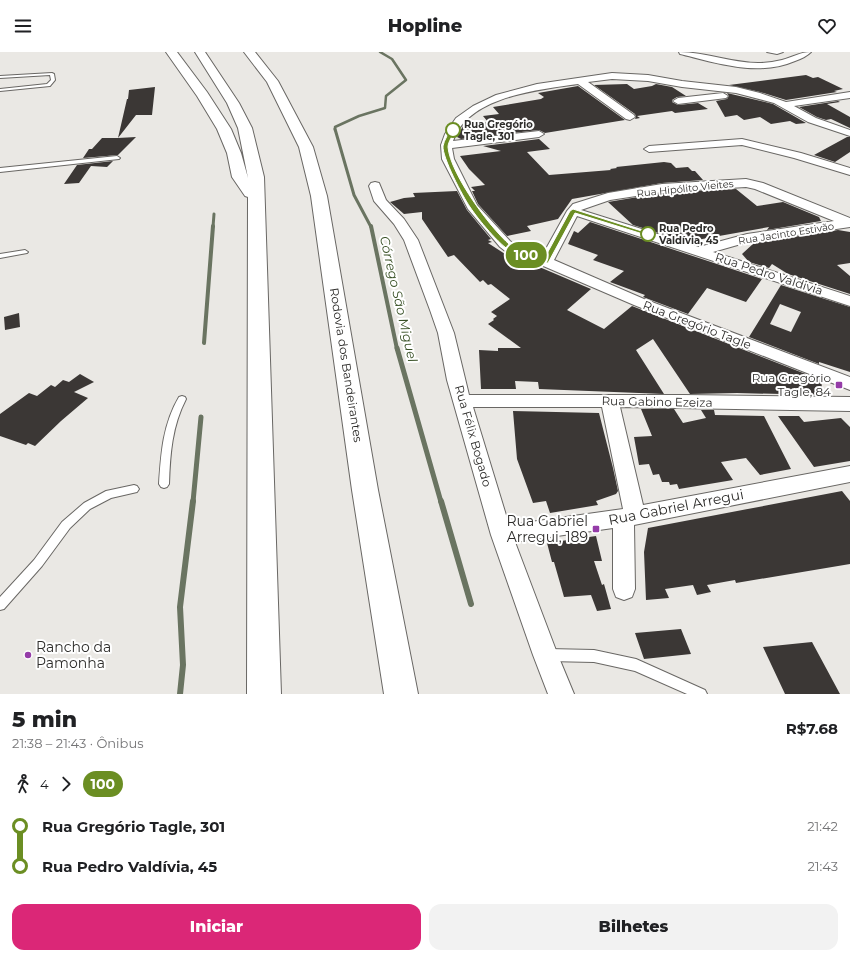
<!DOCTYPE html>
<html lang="pt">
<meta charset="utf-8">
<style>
:root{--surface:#fff;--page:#f2f2f2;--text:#202124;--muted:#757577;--accent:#db2777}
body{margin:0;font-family:Montserrat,sans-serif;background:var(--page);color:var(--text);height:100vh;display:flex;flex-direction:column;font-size:15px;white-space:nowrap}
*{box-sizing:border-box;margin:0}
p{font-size:13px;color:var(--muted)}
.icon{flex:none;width:22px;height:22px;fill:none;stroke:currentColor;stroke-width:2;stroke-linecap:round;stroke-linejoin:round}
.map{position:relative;height:642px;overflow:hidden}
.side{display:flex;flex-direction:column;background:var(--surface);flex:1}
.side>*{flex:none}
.badge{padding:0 8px;border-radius:13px;font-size:14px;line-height:26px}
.map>.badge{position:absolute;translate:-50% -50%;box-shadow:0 0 0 2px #fff}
.legs{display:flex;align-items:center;gap:6px;height:44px;padding:0 12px;font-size:13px}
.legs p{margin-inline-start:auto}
.head{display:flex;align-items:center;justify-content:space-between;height:68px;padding:0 12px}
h1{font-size:22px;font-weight:800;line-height:30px}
.button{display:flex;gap:8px;margin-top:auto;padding:8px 12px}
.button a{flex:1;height:46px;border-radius:12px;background:var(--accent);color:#fff;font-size:16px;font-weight:800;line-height:46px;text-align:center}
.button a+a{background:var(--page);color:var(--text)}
ul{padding:0 12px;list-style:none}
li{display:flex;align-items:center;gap:14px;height:40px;font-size:15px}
li i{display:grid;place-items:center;width:6px;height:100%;margin:0 5px;background:currentColor}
li i::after{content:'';width:10px;height:10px;margin:-5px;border:3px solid;border-radius:50%;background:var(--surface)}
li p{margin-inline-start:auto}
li:first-child i{background:linear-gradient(#0000 50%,currentColor 0)}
li:last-child i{background:linear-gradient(currentColor 50%,#0000 0)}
header{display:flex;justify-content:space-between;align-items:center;height:52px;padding:0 12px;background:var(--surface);font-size:18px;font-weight:800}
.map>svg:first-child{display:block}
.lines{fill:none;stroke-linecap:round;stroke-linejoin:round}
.stream-far4{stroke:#6a7461;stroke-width:2.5}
.stream-far3{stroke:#6a7461;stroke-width:3}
.stream-far2{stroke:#6a7461;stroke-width:4}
.stream-far1{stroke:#6a7461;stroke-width:5}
.stream{stroke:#6a7461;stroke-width:6}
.building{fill:#3b3735;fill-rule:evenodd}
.service-casing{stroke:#696764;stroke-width:2}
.minor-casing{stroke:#696764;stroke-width:2}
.motorway-casing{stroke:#696764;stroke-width:2}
.service{fill:#fff;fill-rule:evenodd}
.minor{fill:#fff;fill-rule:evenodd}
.motorway{fill:#fff;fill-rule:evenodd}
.line-1{fill:#6b8e23;stroke:#fff}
.stop-1-dot{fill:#fff;stroke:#6b8e23;stroke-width:2}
.poi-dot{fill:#953ca8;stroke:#fff;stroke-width:1.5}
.labels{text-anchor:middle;stroke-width:4;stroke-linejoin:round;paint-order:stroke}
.far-stop-label{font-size:10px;font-weight:bold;fill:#2e2d2b;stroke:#fff;text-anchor:start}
.far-street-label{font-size:10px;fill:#2e2d2b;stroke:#fff}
.street-label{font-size:12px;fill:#2e2d2b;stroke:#fff}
.poi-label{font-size:12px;fill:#2e2d2b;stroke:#fff;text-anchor:end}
.water-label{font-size:13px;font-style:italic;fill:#385025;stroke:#fff}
.near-street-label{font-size:14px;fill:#2e2d2b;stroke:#fff}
.near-poi-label{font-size:14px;fill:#2e2d2b;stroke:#fff;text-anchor:end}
</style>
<header><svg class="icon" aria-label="menu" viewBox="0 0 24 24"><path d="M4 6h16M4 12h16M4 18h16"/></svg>Hopline<svg class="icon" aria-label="heart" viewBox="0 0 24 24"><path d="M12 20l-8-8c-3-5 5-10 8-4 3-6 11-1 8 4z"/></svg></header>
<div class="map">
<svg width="850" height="642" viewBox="0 0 850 642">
<rect width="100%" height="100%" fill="#eae8e4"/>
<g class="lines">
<path class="stream-far4" d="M335,78V75L359,64L385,56L386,44L406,28L392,7L380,0"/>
<path class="stream-far3" d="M335,77L354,143L371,175
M213,175L214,162"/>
<path class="stream-far2" d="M371,174L397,297
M204,291L213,174"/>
<path class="stream-far1" d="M397,296L441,450
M193,450L201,365"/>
<path class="stream" d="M441,449L471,552
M180,642L183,613L180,555L193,449"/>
</g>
<path class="building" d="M806,23L813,26L818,25L843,37L834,39L837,40L786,48L760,40L729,33Z
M627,32L634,37L652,34L656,32L672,35L686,44L677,45L672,48V50L678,53L698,51L708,57L675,61L672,59L637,64L640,66L635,67L636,65L635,62L594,33Z
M578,34L625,68L545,81L539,78L461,87L457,85L463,74L488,70L483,64L499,62L493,55L541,47L544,45L538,41Z
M155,35L152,63H136L118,86L136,85L118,103L83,106L89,97H92L102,86H118L127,47H128L129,38Z
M727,41L773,52L806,71L796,72L790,69L771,72L760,65L744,68L737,63L725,65L716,49L727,47L729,44Z
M838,49L840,50L827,52L850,65V76L831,67L826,68L817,65L799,55Z
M847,85H850V100L835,110L814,103Z
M539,87L550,97L527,100L549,123L611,118L610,117L617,116L616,115L664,110L671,111L676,116L688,115L692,119H695L703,128L662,131L572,147L558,167L527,174L531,179L507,184L478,152L472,139H475L471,135L485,133L469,117L460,104L501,99L483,94Z
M113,109L107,115L91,114L79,131L64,132L77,113Z
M736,137L757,154L783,150L819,165L821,169L767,178L769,175L691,189L694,192L633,173L608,150L662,141Z
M457,139L467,158L491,187L488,188L492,190L488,191L519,211L524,209L530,211L591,237L567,258L604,277L632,254L821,328L823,343L737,341L690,342L653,287L636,298L664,342L539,337L538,330L515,329L516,337H481L479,298L498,299V296H521L488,272L494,268L493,267L497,264L491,260L510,247L491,232L488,233L483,228L480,230L454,203L448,205L422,167V160L404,162L390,150L404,146L415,145L413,141Z
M590,170L711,210L762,227L746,250L707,236L688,262L643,245L645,243L610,230L624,219L593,208L598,203L568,192L574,179L578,181Z
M838,178L850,180V211L837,213L850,224V242L788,222L772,212L769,216L749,210L742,202L754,191Z
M781,233L850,255V320L819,310V312L749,285ZM780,252L801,260L791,280L770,272Z
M19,261L20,275L5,278L4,265Z
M80,322L94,330L74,340L88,346L61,369L35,394L28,391L26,393L0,384V362L29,341L37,344L51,333L55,335L63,328L69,330Z
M641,357H674L683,371L706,366L701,358H714L715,363L764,364L791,417L760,423L746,406L721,410L733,428L679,437L677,432L670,433L669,430H662L659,422L653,423L649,412L639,413L634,385L652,384Z
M513,359L599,361L613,416L618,439L616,442L596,449L598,453L550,461L546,449L533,451L517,407Z
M778,364H799L804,370L841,366L850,375V409L814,415Z
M842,439L850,449V512L736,531L735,528L707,533L711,540L697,543L693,533L665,537L669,546L646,548L644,500L648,476Z
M596,484L602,509H594L602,533L604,532L611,557L597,559L591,543L564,545L554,510H552L547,491Z
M681,577L691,602L644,607L635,581Z
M812,590L840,642H785L763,595Z"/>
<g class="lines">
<g class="service-casing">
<path id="service" d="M767,0H783L777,2Z
M52,21L54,22L55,28L50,34L0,39V37L47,32L51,28L50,23L0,26V24Z
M117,104L120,106L119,107L0,120V116Z
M25,198L28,200L27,201L0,206V202Z
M182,344L185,345L186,347C172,374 170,402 169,432L167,435L164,436L161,435L159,432C161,401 163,372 179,345Z
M134,433L137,434L139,437L137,440L111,446L90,457L70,476L42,514L4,557L0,558V545L34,508L62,470L84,451L106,439Z
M548,597L594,598L636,607L705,638L707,642H687L635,619L594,610L548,609L544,607L542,603L544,599Z"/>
</g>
<g class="minor-casing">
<path id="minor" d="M679,0C706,0 731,11 758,11C766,11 774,10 782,8C793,5 800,0 811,0C807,4 801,7 795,9C758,25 717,11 680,2Z
M612,21L648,23L682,29L736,35L760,41L786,50L850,40V46L794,54L816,66L850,78V84L808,70L774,51L736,41L682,35L648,29L612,27L588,30L634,63L635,65L630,68L626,67L578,32C538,38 468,44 453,89L539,79L544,82L539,85L452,96L454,107L477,153L510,189L519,196L542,204L567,159L573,152L608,141L662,132L746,127L763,131L850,166V175L748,190L713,200L850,244V254L577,164L554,208L644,247L850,325V338L634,253L541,213L509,202L500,195L468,157L442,107L441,93L445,82L456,66L473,54L496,43L537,32ZM746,135L755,137L834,169L747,182L699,195L581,158L610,148L662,140Z
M723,41L728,44L726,46L678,52L673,49L678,46Z
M742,87L801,101L850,116V123L794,106L742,93L649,100L644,97L649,94Z
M375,130L379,131L386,148L404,167L418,188L454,281L469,343H684L850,345V359L620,355L643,453L850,414V430L634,473L635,537L632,545L624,548L616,545L613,537V476L515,490L557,601L574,642H548L533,603L491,483L447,328L438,281L430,258L404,188L394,172L374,149L369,134L371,131ZM473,355H602L623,457L509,473Z"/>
</g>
<g class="motorway-casing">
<path id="motorway" d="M166,0H177L207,40L231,77L241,101L248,126L238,76L227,51L195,0H205L239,51L252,76L264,125L281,642H247L248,145L245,144L232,125L227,101L217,77L197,44Z
M244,0H255L278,29L313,95L327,144L378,438L418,642H384L352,438L311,144L299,95L267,30Z"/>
</g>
<use href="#service" class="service"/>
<use href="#minor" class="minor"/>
<use href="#motorway" class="motorway"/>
</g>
<path class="line-1" d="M451,77L455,78C453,83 448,90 448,95C450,122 493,181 515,197C523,202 535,204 544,207L570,159L573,157L651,182L646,183L575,161L548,211H544C534,208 521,206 512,200C499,193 478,167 470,155C463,145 442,105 443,94C444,88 449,81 451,77Z"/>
<g class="stop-1-dot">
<circle cx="453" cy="78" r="7"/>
<circle cx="648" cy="182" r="7"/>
</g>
<g class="poi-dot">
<rect x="835" y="329" width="8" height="8" rx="2"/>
<rect x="592" y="473" width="8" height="8" rx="2"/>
<circle cx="28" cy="603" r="4"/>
</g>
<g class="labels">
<g class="far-stop-label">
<text x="464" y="76">Rua Gregório<tspan x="464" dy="12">Tagle, 301</tspan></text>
<text x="659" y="180">Rua Pedro<tspan x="659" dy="12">Valdívia, 45</tspan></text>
</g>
<g class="far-street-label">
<text transform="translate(685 136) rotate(-6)" y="4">Rua Hipólito Vieites</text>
<text transform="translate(786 181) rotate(-9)" y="4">Rua Jacinto Estivão</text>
</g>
<g class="street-label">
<text transform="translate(769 222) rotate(18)" y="4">Rua Pedro Valdivia</text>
<text transform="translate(697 273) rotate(21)" y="4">Rua Gregório Tagle</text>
<text transform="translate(346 313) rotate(81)" y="4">Rodovia dos Bandeirantes</text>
<text transform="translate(657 350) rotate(1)" y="4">Rua Gabino Ezeiza</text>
<text transform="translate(473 384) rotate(74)" y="4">Rua Félix Bogado</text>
</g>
<g class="poi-label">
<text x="831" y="330">Rua Gregório<tspan x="831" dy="14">Tagle, 84</tspan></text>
</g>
<g class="water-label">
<text transform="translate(399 247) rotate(77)" y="5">Córrego São Miguel</text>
</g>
<g class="near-street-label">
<text transform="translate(676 455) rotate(-11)" y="5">Rua Gabriel Arregui</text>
</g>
<g class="near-poi-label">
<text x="588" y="474">Rua Gabriel<tspan x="588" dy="16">Arregui, 189</tspan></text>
<text x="36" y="600" text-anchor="start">Rancho da<tspan x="36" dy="16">Pamonha</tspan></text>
</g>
</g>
</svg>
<b class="badge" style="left:526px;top:203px;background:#6b8e23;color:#fff">100</b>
</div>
<section class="side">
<div class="head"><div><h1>5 min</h1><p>21:38 – 21:43 · Ônibus</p></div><b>R$7.68</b></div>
<div class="legs"><svg class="icon" aria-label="walk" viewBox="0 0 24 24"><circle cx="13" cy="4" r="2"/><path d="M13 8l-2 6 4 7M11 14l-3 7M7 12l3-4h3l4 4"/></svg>4<svg class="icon" aria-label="forward" viewBox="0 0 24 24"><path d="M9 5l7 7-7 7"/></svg><b class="badge" style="background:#6b8e23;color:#fff">100</b></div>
<ul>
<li><i style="color:#6b8e23"></i><b>Rua Gregório Tagle, 301</b><p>21:42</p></li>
<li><i style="color:#6b8e23"></i><b>Rua Pedro Valdívia, 45</b><p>21:43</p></li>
</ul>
<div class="button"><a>Iniciar</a><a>Bilhetes</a></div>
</section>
